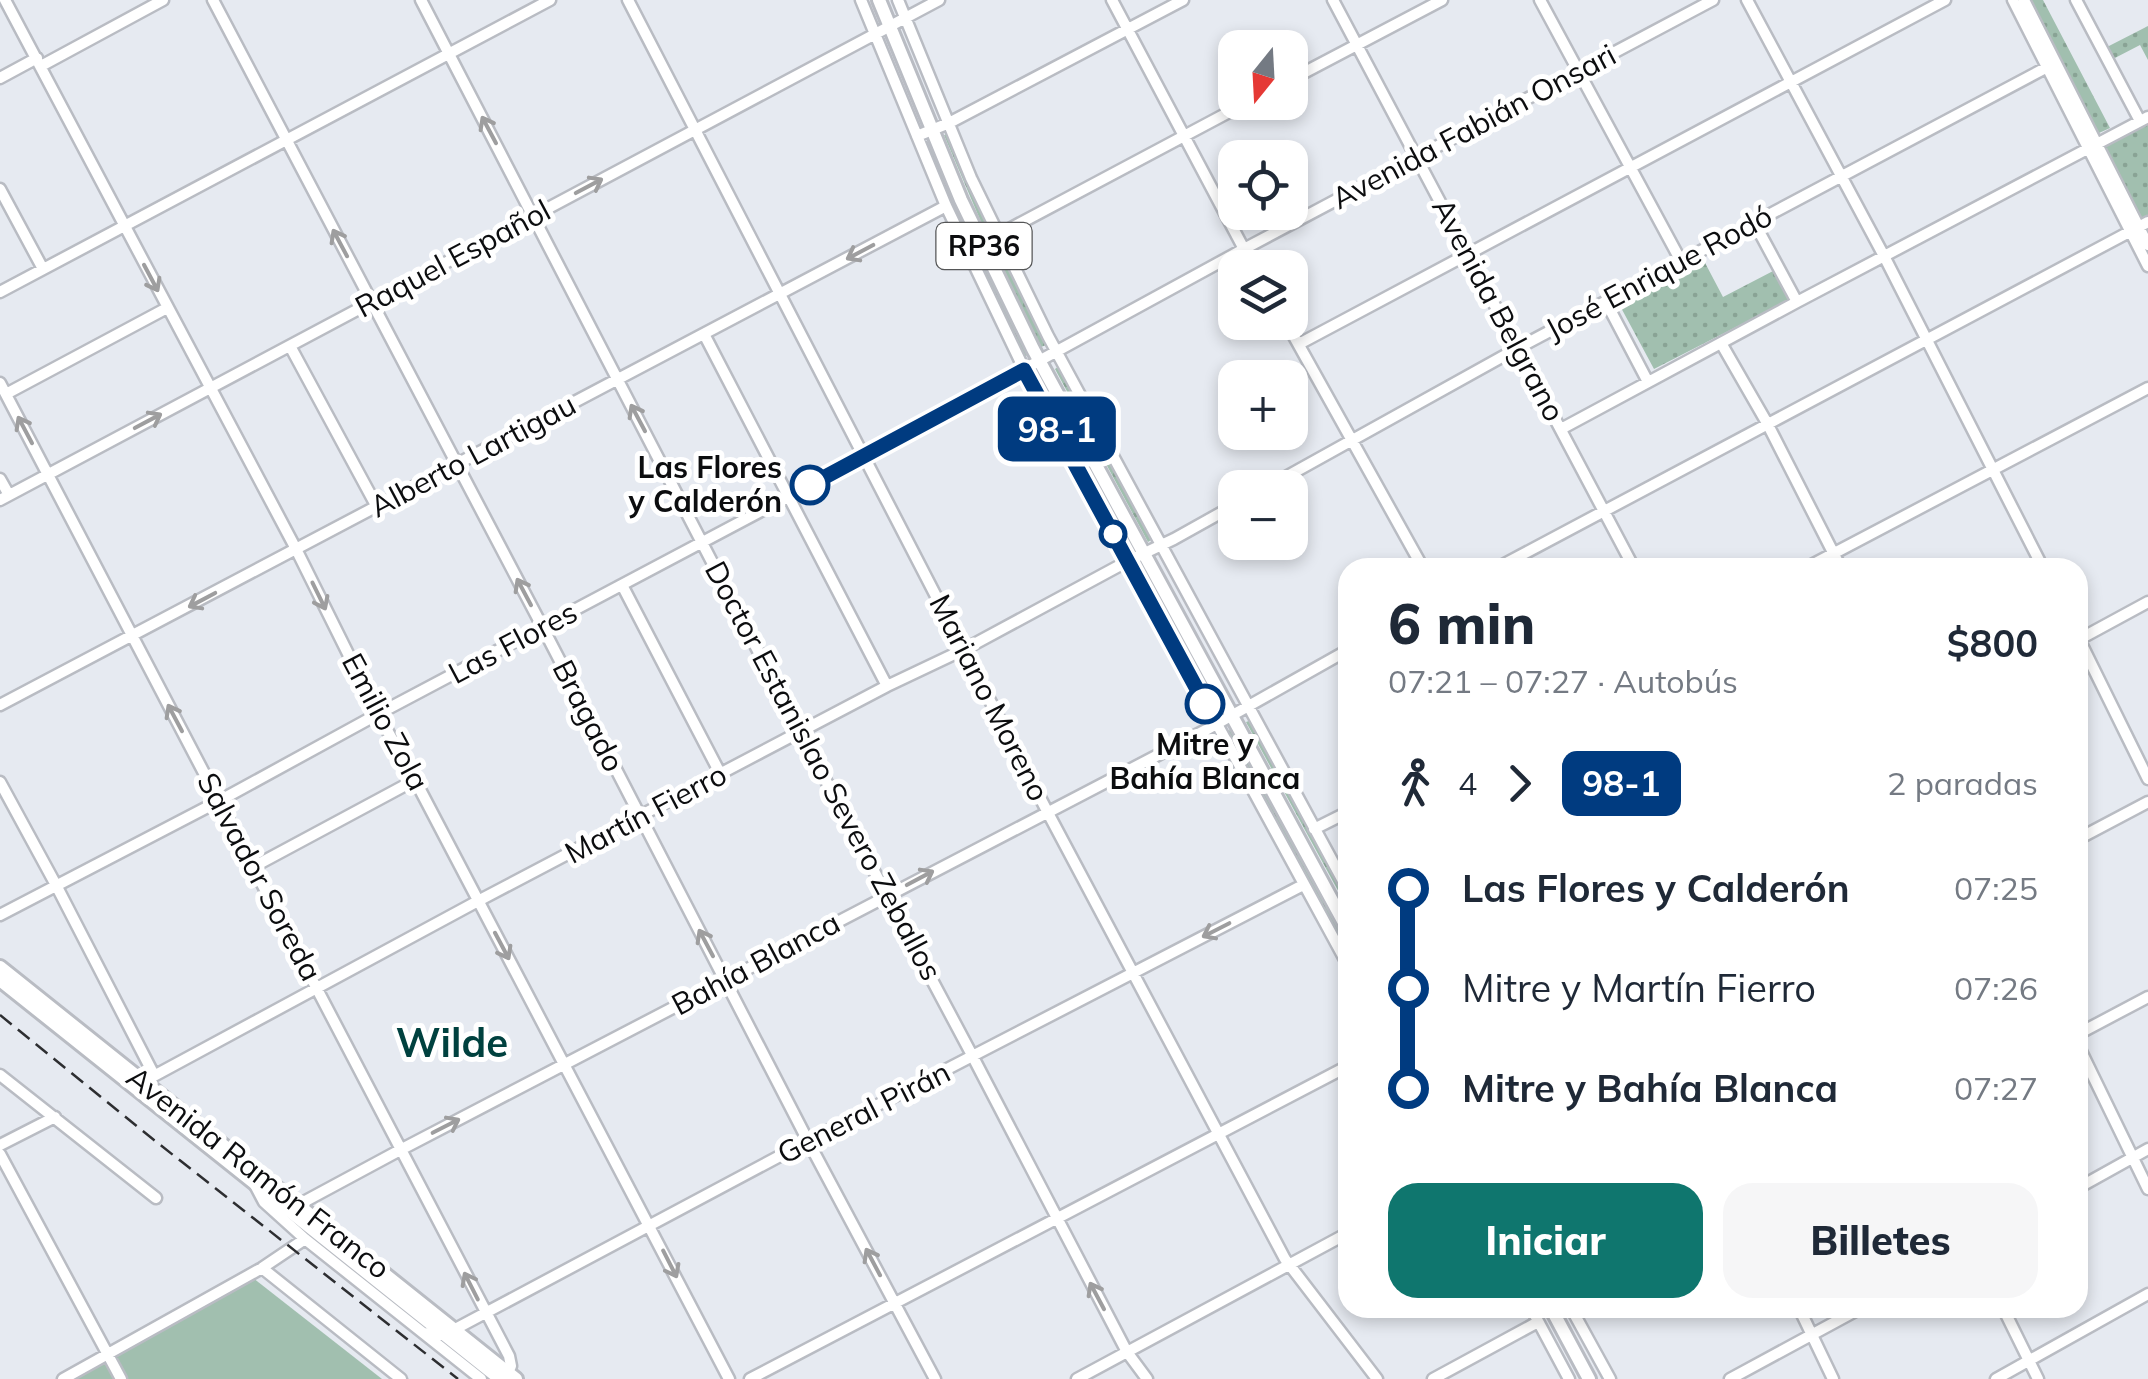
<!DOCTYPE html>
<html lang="es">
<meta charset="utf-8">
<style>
:root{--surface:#fff;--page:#f6f6f7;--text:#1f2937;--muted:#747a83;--accent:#0f766e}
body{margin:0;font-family:Mulish,sans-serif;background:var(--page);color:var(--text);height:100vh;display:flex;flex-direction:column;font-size:38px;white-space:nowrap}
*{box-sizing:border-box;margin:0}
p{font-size:32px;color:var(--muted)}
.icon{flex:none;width:55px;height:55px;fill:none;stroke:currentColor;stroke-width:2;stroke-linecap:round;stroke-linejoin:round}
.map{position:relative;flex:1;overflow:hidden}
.drawer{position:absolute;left:1338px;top:558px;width:750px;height:760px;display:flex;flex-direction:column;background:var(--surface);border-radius:30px;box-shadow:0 5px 15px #0003}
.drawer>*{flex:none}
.badge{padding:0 20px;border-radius:15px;font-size:35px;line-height:65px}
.needle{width:65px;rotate:198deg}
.tools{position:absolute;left:1218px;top:30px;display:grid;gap:20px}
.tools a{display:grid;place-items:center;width:90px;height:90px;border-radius:20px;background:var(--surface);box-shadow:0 5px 15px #0003;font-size:50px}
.map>.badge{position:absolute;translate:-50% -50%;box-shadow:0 0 0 5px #fff}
.legs{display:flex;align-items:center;gap:15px;height:110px;padding:0 50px;font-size:32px}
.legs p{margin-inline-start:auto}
.head{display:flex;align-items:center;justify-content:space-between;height:170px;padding:0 50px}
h1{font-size:55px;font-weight:800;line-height:75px}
.button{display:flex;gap:20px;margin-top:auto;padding:20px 50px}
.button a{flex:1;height:115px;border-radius:30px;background:var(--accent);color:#fff;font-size:40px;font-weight:800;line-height:115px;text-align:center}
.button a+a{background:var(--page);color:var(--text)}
ul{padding:0 50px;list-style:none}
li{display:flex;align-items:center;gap:35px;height:100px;font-size:38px}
li i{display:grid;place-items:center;width:15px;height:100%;margin:0 12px;background:currentColor}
li i::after{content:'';width:25px;height:25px;margin:-12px;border:8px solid;border-radius:50%;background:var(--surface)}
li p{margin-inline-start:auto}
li:first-child i{background:linear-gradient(#0000 50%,currentColor 0)}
li:last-child i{background:linear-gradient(currentColor 50%,#0000 0)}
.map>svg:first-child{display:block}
.green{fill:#a1bfaf}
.park{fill:url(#park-dots)}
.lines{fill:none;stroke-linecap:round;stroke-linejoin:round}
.minor-casing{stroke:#b9bcc3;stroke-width:15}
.major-casing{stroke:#b9bcc3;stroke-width:18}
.minor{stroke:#fff;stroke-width:10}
.major{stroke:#fff;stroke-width:12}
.rail{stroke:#2d2e31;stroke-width:2.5;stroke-dasharray:15 8;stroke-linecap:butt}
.oneway{stroke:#9e9e9f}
.line-1-casing{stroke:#fff;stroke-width:22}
.line-1{stroke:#003b80;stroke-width:15}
.stop-1-dot{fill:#fff;stroke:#003b80;stroke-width:5}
.labels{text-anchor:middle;stroke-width:10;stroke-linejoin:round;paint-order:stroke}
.shield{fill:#fff;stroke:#555657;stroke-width:2.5}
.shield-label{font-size:28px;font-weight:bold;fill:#0c0d0f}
.street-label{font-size:30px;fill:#0c0d0f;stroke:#fff}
.stop-label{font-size:30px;font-weight:bold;fill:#0c0d0f;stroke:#fff;text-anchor:end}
.district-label{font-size:40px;font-weight:bold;fill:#00413f;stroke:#fff}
</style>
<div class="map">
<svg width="2148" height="1379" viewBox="0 0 2148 1379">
<defs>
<pattern id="park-dots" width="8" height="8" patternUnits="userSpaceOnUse" patternTransform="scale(2.5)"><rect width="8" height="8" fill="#a1bfaf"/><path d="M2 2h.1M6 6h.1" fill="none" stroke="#89a395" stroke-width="1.8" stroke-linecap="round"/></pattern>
</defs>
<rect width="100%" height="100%" fill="#e6eaf1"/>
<path class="green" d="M248,1274L382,1379H73Z"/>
<path class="park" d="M2027,0H2043L2110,128L2099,133Z
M2148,26V60L2140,45L2113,59L2107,47Z
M2148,122V216L2144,218L2137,216L2101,146Z
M948,134L1046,345L1041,347L987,236L944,135Z
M927,141L1028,355L1023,357L924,143Z
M1703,259L1723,297L1775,270L1791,299L1654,369L1619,304Z
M1058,367L1151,540L1148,542L1055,369Z
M1141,564L1221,714L1217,716L1136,566Z
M1249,721L1347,900V907L1246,722Z
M1230,730L1347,944V952L1226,733Z"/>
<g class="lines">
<g class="minor-casing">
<path id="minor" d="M5,0L296,549L378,714L415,780L729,1379
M213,0L543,628L808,1141L935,1379
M421,0L800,732L973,1057L1127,1352L1147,1379
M628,0L1047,811L1285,1259L1377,1379
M861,0L946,206L1024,369L1348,965
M898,0L971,178L1048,336L1348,890
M1112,0L1254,268
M1333,0L1634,568
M1540,0L1682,263
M1747,0L1884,256L2043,568
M2013,0L2148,266
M2024,0L2148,245
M2076,0L2140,121
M41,66L163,0
M0,78L37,58
M1290,80L1442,0
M917,136L949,123L1183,0
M0,189L43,269
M1755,224L1797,302
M998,235L1248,102
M0,292L550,0
M1606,302L1648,382
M1286,322L1423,568
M704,334L887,686
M1721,343L1767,423L1841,568
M1299,344L1945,0
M290,346L377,507
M0,383L509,1356L511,1366L506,1376
M6,394L167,308
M1561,429L1797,302L2148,117
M0,479L9,495
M1266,488L1518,348L2055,63
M0,500L939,0
M1497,568L2148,222
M1806,568L2148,388
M622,585L721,775
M2078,637L2148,779
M2078,640L2148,602
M0,705L946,206
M0,782L56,885L154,1075
M1314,829L1348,812
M2078,839L2148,802
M253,867L415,780
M0,915L219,801L378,714L863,457L1244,249L1713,0
M2078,1034L2148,997
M2078,1045L2148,1189
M0,1075L156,1198
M139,1084L478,901L887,686L965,649L1128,561L1174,539L1235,505
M0,1145L55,1117
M0,1154L121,1379
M255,1185L264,1202L305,1239L481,1379
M2078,1188L2148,1149
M298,1205L402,1149L1206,730L1348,650
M262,1268L401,1379
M1531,1308L1569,1379
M1571,1308L1610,1379
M1799,1308L1833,1379
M2003,1308L2038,1379
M424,1333L444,1335L808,1141L1303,885
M63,1379L262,1268L305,1239
M750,1379L1348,1066
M1077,1379L1348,1233
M1433,1379L1538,1322
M1730,1379L1861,1308
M1996,1379L2148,1294"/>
</g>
<g class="major-casing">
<path id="major" d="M879,0L961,200L1033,349L1348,930
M0,967L516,1379
M0,980L500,1379
M1551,1308L1589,1379"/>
</g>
<use href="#minor" class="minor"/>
<use href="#major" class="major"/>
<path class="rail" d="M0,1015L154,1140L458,1379"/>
</g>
<defs><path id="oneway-shaft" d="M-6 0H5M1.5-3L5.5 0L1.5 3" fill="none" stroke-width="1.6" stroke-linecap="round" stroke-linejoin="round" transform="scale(2.5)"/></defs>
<g class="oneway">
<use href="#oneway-shaft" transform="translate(489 130) rotate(-118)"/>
<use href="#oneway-shaft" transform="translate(589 186) rotate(-28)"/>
<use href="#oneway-shaft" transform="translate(340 243) rotate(-118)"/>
<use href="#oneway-shaft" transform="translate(860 252) rotate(152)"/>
<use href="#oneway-shaft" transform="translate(151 278) rotate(62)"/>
<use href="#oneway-shaft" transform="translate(638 418) rotate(-118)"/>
<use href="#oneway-shaft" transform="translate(148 421) rotate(-28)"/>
<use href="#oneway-shaft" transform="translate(25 430) rotate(-118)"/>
<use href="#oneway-shaft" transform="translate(524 592) rotate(-118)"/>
<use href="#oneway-shaft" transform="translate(319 596) rotate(64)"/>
<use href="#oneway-shaft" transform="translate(202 600) rotate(152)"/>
<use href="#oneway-shaft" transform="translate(175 718) rotate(-118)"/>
<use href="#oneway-shaft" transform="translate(920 878) rotate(-28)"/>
<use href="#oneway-shaft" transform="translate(1216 930) rotate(153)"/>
<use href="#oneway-shaft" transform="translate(706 943) rotate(-118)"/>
<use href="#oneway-shaft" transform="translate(502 946) rotate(62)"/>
<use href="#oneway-shaft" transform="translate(446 1126) rotate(-27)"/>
<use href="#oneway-shaft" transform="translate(873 1262) rotate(-118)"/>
<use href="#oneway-shaft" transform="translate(670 1264) rotate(63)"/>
<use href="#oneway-shaft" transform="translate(471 1286) rotate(-117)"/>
<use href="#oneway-shaft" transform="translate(1097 1296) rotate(-118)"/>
</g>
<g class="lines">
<g class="line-1-casing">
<path id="line-1" d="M810,485L1024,370L1205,704"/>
</g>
<use href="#line-1" class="line-1"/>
</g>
<g class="stop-1-dot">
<circle cx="810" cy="485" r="18"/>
<circle cx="1113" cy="534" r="12"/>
<circle cx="1205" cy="704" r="18"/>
</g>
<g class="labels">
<rect class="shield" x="936.5" y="223" width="95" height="46" rx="8"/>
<g class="shield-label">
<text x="984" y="256">RP36</text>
</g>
<g class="street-label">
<text transform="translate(1474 127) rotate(-28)" y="10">Avenida Fabián Onsari</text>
<text transform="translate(453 259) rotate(-28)" y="10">Raquel Español</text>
<text transform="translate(1659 273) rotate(-28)" y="10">José Enrique Rodó</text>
<text transform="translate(1498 310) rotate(62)" y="10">Avenida Belgrano</text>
<text transform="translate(473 456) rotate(-28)" y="10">Alberto Lartigau</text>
<text transform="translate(513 643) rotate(-28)" y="10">Las Flores</text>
<text transform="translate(989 698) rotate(63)" y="10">Mariano Moreno</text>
<text transform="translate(588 716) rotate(63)" y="10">Bragado</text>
<text transform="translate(385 722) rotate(62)" y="10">Emilio Zola</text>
<text transform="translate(823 771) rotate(62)" y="10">Doctor Estanislao Severo Zeballos</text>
<text transform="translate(646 814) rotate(-28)" y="10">Martín Fierro</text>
<text transform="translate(259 877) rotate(62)" y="10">Salvador Soreda</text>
<text transform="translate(756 964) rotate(-28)" y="10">Bahía Blanca</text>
<text transform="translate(864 1113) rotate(-27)" y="10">General Pirán</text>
<text transform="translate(258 1173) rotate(38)" y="10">Avenida Ramón Franco</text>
</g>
<g class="stop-label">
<text x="782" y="478">Las Flores<tspan x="782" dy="34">y Calderón</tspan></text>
<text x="1205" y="755" text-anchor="middle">Mitre y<tspan x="1205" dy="34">Bahía Blanca</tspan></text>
</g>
<g class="district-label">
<text x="452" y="1057">Wilde</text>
</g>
</g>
</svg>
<div class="tools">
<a><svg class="needle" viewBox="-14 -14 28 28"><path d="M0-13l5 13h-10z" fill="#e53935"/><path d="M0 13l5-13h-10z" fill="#747a83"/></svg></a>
<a><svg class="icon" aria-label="locate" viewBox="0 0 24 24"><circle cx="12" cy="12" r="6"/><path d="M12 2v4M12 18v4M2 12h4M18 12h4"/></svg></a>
<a><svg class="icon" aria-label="layers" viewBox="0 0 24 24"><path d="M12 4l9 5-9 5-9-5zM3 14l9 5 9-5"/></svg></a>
<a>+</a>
<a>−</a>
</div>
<b class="badge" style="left:1057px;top:429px;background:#003b80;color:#fff">98-1</b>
<section class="drawer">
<div class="head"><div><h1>6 min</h1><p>07:21 – 07:27 · Autobús</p></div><b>$800</b></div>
<div class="legs"><svg class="icon" aria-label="walk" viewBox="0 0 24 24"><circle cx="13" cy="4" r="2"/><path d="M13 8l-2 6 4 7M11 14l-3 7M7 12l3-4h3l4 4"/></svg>4<svg class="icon" aria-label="forward" viewBox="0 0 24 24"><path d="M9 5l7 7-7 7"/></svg><b class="badge" style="background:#003b80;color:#fff">98-1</b><p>2 paradas</p></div>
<ul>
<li><i style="color:#003b80"></i><b>Las Flores y Calderón</b><p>07:25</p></li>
<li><i style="color:#003b80"></i><span>Mitre y Martín Fierro</span><p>07:26</p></li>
<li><i style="color:#003b80"></i><b>Mitre y Bahía Blanca</b><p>07:27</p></li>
</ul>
<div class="button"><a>Iniciar</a><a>Billetes</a></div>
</section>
</div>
